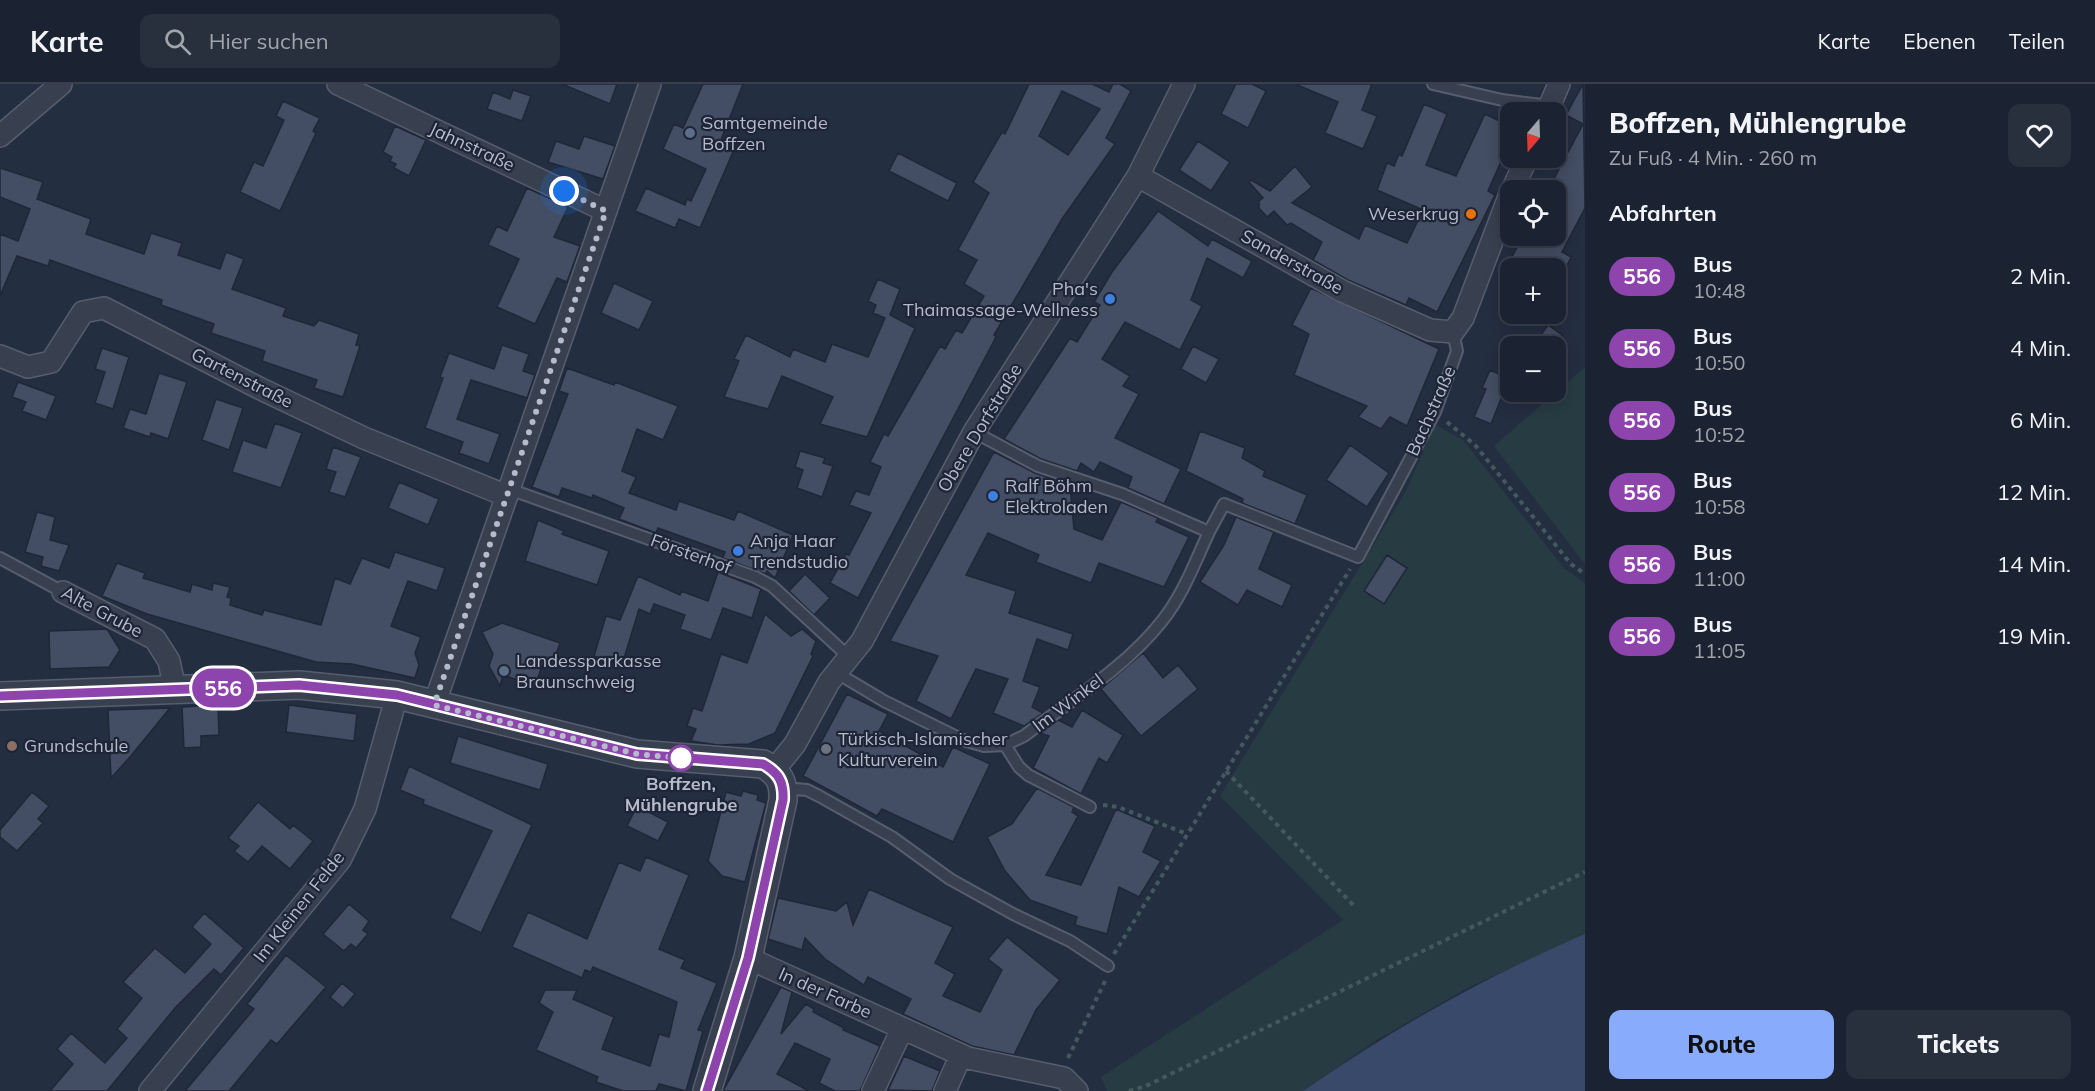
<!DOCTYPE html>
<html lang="de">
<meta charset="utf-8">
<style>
:root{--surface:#1b2231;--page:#282f3d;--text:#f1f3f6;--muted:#a0a4ab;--line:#393f4d;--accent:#88abfc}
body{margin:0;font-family:Mulish,sans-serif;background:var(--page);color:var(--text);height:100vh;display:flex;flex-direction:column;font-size:22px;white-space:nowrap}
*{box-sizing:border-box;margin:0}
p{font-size:20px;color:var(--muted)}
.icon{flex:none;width:33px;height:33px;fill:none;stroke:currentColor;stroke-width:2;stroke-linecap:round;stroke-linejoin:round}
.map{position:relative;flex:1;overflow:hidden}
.drawer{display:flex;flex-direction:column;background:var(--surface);width:510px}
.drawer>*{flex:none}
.badge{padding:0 12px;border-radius:20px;font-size:21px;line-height:39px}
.needle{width:39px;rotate:199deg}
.buttons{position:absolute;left:1500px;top:18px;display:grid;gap:12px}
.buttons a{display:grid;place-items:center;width:66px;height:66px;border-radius:12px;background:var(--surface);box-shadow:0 3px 15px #0003,0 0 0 2px var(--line);font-size:30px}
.you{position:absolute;width:30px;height:30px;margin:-15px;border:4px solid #fff;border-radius:50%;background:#1a73e8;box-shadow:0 0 0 9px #1a73e833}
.map>.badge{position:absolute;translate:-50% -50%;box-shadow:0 0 0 3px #fff}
h2{padding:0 24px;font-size:22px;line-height:54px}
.round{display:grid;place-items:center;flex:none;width:63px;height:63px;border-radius:12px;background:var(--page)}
.headline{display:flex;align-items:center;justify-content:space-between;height:102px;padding:0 24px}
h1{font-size:28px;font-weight:800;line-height:45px}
.cta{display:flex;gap:12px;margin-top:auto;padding:12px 24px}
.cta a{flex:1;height:69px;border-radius:12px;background:var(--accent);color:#111;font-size:24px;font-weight:800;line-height:69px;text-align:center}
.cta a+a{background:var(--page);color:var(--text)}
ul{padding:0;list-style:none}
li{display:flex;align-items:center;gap:18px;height:72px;padding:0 24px}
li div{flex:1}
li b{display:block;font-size:22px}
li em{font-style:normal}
li .badge{min-width:66px;font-weight:700;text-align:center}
header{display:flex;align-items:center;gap:36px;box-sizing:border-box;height:84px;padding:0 30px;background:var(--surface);border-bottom:2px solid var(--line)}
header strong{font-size:28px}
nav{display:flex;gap:33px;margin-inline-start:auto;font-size:21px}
.search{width:420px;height:54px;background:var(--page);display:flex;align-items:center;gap:15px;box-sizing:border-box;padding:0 21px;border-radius:12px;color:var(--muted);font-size:22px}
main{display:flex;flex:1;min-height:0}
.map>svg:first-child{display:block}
.green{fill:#263c42}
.water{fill:#38496a}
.building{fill:#434d63;stroke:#1f2738;stroke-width:1.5;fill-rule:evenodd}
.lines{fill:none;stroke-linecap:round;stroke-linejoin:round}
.service-casing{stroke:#565e6e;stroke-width:14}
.minor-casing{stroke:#565e6e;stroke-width:24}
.tertiary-casing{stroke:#565e6e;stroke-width:30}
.path{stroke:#44595e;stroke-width:4;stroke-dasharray:4.5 4.5;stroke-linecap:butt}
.service{stroke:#384050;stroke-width:10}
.minor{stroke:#384050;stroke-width:21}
.tertiary{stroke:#384050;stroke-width:27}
.line-casing{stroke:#fff;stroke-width:14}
.line{stroke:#8e44ad;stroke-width:9}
.walk{stroke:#b5bbcb;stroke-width:6;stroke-dasharray:0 10.8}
.service-dot{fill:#5c6f8a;stroke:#1d2536;stroke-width:2}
.food-dot{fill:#e8710a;stroke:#1d2536;stroke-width:2}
.shop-dot{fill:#3f7fe0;stroke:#1d2536;stroke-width:2}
.education-dot{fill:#8d6e63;stroke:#1d2536;stroke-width:2}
.worship-dot{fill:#6b7280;stroke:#1d2536;stroke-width:2}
.stop-dot{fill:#fff;stroke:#8e44ad;stroke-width:3}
.labels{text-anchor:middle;stroke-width:4.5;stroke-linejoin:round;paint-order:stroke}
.poi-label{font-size:18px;fill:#b5bbcb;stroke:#1d2536;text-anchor:start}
.street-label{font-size:18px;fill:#b5bbcb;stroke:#1d2536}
.stop-label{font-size:18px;font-weight:bold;fill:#b5bbcb;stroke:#1d2536}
</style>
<header>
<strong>Karte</strong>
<div class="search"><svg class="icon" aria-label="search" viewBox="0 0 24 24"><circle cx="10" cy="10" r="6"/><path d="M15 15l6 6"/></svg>Hier suchen</div>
<nav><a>Karte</a><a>Ebenen</a><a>Teilen</a></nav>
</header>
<main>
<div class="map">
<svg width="1585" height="1007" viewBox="0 0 1585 1007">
<rect width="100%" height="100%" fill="#242e41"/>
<path class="green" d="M1585,283V480L1494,362Z
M1435,341L1463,356L1564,484L1585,499V850L1467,904L1375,957L1303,1007H1107L1101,993L1343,836L1220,712L1405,409Z"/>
<path class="water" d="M1585,850V1007H1303C1394,944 1483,894 1585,850Z"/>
<path class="building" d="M562,0H617L610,20Z
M703,0H743L719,61L733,68L700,144L679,135L675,144L635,127L646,104L685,121L687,115L691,117L706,85L663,65L674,40L683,44Z
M1029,0H1092L1109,8L1113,0H1120L1131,7L1106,54L1115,60L1062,135L994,251L996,253L858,514L830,499L846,470L849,471L871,429L849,421L856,407L869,411L881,383L870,378L884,350L888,352L940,262L945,265L956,246L962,249L984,212L964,200L977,176L958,166L989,109L973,98L1002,48L1005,50ZM1062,7L1100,25L1068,71L1039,52Z
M1236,0H1252L1266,7L1248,44L1221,30Z
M1295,0H1372L1362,26L1377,32L1363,65L1325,49L1338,18Z
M1583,0L1585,124L1562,168L1571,173L1564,188L1557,184H1506L1523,152H1556V106H1548L1583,40L1566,31Z
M513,6L531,12L522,37L487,25L493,8L510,15Z
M283,17L320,34L313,47L316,49L280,127L240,108L254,78L263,82L284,36L276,32Z
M1424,20L1447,30L1426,81L1456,92L1485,30L1510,42V57L1488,107L1495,111L1437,228L1409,214L1406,221L1348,196L1313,176L1322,158L1291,139L1287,141L1274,127L1267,133L1259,124V117L1263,114L1249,98L1251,96L1270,107L1295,82L1312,103L1292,119L1359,155L1365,141L1407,159L1423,126L1377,106L1387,79L1394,82L1399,70L1402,72Z
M395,42L426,56L409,92L394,84L396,80L390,77L392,73L383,68Z
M584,52L615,62L603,95L548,78L556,57L579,65Z
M1198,57L1230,78L1211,107L1179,86Z
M898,69L957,99L948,117L889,87Z
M0,84L43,98L37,115L91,135L86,150L144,170L151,149L182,159L178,171L220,185L226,168L244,175L232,205L286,224L283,232L314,242L319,236L359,250L356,261L360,262L343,313L314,304L317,296L262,277L265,267L211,249L214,240L161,221L162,216L50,176L48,182L17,172L0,212V150L18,157L30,125L0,113Z
M527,104L568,123L554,153L580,162L567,198L557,194L535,240L497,223L519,175L488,161L497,142L507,147Z
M1158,127L1208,162L1212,155L1252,177L1243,194L1207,174L1191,216L1202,222L1180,266L1125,238L1102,275L1130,292L1123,302L1139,310L1115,354L1181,385L1164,420L1128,404L1132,393L1100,378L1094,388L1081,379L1077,387L1041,375L1004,355L1070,254L1077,258L1100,221L1094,218L1112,188Z
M878,195L900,205L890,231L915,244L867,353L820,340L833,313L782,292L768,325L724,313L739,277L734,275L746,251L790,273L793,265L825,278L832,260L868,273L885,234L873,229L876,221L868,217Z
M614,199L653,217L639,246L601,229Z
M1311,204L1439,265L1407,342L1390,333L1381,345L1358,333L1367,322L1294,291L1309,250L1292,241Z
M1548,241L1562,251L1554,262H1546L1537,256Z
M502,261L529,270L523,287L535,291L527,314L471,296L457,335L500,350L489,380L459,369L463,358L425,344L443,294L440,293L449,269L494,285Z
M1193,262L1219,275L1206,299L1181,285Z
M102,264L129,273L113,325L95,319L105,288L95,285Z
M567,284L614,301L615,298L678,322L663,356L637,345L622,387L636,393L629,409L676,426L679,417L734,436L738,427L793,451L775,494L767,487L766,490L723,474L725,468L658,444L656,449L619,435L624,424L593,411L592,414L562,404L559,413L532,403L568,310L559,307Z
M1490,286L1510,295V316L1502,312L1491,340L1474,333L1486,305L1482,304Z
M159,289L187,298L168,355L151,349L150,353L123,344L130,325L146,330Z
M18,298L56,312L46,336L22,327L26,318L12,313Z
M216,315L243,324L229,366L202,356Z
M275,339L302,349L281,404L232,388L243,356L266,364Z
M1200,347L1245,364L1242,374L1265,387L1263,392L1307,411L1295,440L1242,419L1243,415L1186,387Z
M1350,361L1389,389L1367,423L1326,396Z
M333,363L361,373L345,413L329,408L336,388L326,385Z
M800,367L825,374L823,379L833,382L822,413L797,404L803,386L795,383Z
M994,368L1035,389L1070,401L1074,445L1102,456L1121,418L1158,434L1156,438L1189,453L1164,503L1099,479L1091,499L1036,478L1039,471L988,449L966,491L1016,507L1009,529L1073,550L1068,566L1037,555L1023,597L1040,603L1032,623L1043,629L1024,642L993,629L1008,595L976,585L951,635L916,617L938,572L890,557Z
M399,398L439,415L428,441L388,424Z
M37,428L55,433L50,456L69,461L59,487L41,482L43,473L25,468Z
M1236,433L1274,448L1259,485L1292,501L1282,523L1247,506L1238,521L1200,498L1224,461Z
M538,436L564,447L562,450L609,467L597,501L525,477Z
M395,468L445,484L437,507L408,497L391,542L421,553L415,569L419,581L415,594L352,580L316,578L147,530L102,512L117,479L145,489L143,494L190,508L192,500L212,506L213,499L230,503L227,513L231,514L230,521L262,531L264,526L321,541L335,494L350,500L362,474L389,484Z
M1387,471L1407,484L1384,520L1364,507Z
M718,488L761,505L752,534L723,524L711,556L680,545L685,531L654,520L650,530L639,525L622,581L594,572L606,532L620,536L638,492L680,511L681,507L708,517Z
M805,490L830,514L814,531L789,507Z
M765,530L791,552L802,545L816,557L811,570L813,572L775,649L749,660L718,661L691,657L696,645L687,642L693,624L702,627L721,570L747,579Z
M502,539L560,559L554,576L545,573L535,602L503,591L500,602L489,582L493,570L482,548Z
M107,545L120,566L109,583L50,585L49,547Z
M1143,569L1163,594L1178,581L1198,605L1141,652L1101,605Z
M847,610L888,630L879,647L943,683L953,663L990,680L953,758L882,725L877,732L803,692Z
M218,621L219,651L201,652V663L184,664L182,623Z
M289,621L357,630L354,657L286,648Z
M170,624L130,673L111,694L108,626Z
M1082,626L1123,651L1107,679L1099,674L1081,710L1033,684L1049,652L1040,649L1058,636L1072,643Z
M458,652L548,680L540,706L450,679Z
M409,682L532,741L481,849L450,834L492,747L423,720L424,716L400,706Z
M1037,704L1074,723L1072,728L1078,732L1046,791L1081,801L1116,725L1155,742L1143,768L1161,777L1139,813L1119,803L1107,850L1075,841L1077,833L1030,816L1005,787L987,753L1012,740Z
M743,707L758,711L757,716L766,719L745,798L722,792L708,777L726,708L741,712Z
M32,708L49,722L38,735L43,739L17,767L0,753V746Z
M258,718L290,745L293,741L313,757L290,785L262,762L248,778L234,767L239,762L228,754Z
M637,722L668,738L658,757L627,742Z
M646,773L689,791L659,865L685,876L681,884L717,899L698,946L703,947L686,1007L659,1000L656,1007H623L596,998L598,993L536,966L553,928L539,919L545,906H577L573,915L614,933L602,965L650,982L659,950L669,953L677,918L593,883L591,888L585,886L582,894L512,863L528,828L587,855L619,778L640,787Z
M869,805L953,843L935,879L955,890L943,912L980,928L1002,886L988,875L1007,853L1060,896L1036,926L1014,971L972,962L903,930L911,915L868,893L864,901L825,875L805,854L802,866L768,855L778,814L836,827L847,818L853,841Z
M349,820L369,837L363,846L368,850L356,864L351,860L344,867L323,850Z
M204,829L244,864L221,891L214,885L175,924L107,1007H50L73,980L57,965L71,949L105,979L127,954L117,945L142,914L123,898L155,864L185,889L211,860L192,843Z
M286,871L326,903L277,960L271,956L229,1007H185L254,925L247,920Z
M342,899L355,910L343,924L330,913Z
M781,903L792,908L781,950L806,920L814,925L813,928L844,944L843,946L880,962L860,1007H835L819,999L830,975L795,959L777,990L809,1007H723Z
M904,972L940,987L932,1007L888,1006Z"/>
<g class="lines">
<g class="service-casing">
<path id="service" d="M1433,0L1502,16L1550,22
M974,348L1038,382L1122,410L1209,448L1224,420L1358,473L1435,328L1457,267L1453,248
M509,405L755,493L772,502L849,573
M0,474L63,508
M837,589L884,617L963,656L984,662L1005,661L1024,652C1070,617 1125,584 1162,537C1183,511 1195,478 1209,448
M1005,661L1019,683L1028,691L1090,723
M784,704L807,706L819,712L892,753L950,795L1013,830L1070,857L1108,882"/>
</g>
<g class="minor-casing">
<path id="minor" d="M338,0L606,127
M1547,28L1559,0
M0,52L61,0
M1138,92L1342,207L1430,246L1453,248L1463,234L1510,110
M1512,106L1527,74
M0,272L28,283L51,278L83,228L104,224L259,304L364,354L507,412
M63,508L155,555L169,577L175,606
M434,621L650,0
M774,686L795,660L829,598L862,557L974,348L1138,92L1184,0
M748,874L968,974L1064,994L1077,1007
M150,1007L340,776L365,725L397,611
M873,1007L902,945
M945,1007L961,971"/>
</g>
<g class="tertiary-casing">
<path id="tertiary" d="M0,612L299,601L397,611L637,670L763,680C779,689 784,698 783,716L748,874L707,1007"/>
</g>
<path class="path" d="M1447,338L1475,361L1571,480L1585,490
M1226,687L1356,824
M1103,721L1118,723L1187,750
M1114,870L1350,485
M1068,974L1105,897
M1129,1007L1146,1002L1585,788"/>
<use href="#service" class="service"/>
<use href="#minor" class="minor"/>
<use href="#tertiary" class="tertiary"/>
</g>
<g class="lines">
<g class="line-casing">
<path id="line" d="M0,612L299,601L397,611L637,670L763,680C779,689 784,698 783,716L748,874L707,1007"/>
</g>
<use href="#line" class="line"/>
<path class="walk" d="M564,107L606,127L434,621L637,670L681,674"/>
</g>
<g class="service-dot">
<circle cx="690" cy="49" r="6"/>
<circle cx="504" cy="587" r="6"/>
</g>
<circle class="food-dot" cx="1471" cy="130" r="6"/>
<g class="shop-dot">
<circle cx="1110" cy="215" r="6"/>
<circle cx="993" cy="412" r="6"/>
<circle cx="738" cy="467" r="6"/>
</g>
<circle class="education-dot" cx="12" cy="662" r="6"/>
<circle class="worship-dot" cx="826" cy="665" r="6"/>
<circle class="stop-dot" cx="681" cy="674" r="12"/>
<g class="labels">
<g class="poi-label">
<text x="702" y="45">Samtgemeinde<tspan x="702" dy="21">Boffzen</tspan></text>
<text x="1459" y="136" text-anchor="end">Weserkrug</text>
<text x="1098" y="211" text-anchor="end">Pha's<tspan x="1098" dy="21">Thaimassage-Wellness</tspan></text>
<text x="1005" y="408">Ralf Böhm<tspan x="1005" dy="21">Elektroladen</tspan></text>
<text x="750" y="463">Anja Haar<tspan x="750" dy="21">Trendstudio</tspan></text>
<text x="516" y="583">Landessparkasse<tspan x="516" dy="21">Braunschweig</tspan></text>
<text x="838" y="661">Türkisch-Islamischer<tspan x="838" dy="21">Kulturverein</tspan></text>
<text x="24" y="668">Grundschule</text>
</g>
<g class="street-label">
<text transform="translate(472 63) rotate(25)" y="6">Jahnstraße</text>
<text transform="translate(1292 178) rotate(29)" y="6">Sanderstraße</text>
<text transform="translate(242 294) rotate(27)" y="6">Gartenstraße</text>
<text transform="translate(1431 327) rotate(-66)" y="6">Bachstraße</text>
<text transform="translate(980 344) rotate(-59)" y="6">Obere Dorfstraße</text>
<text transform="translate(691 470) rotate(20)" y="6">Försterhof</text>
<text transform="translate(102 528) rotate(28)" y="6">Alte Grube</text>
<text transform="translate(1068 619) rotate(-37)" y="6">Im Winkel</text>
<text transform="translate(299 823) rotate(-52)" y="6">Im Kleinen Felde</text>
<text transform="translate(825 909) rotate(24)" y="6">In der Farbe</text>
</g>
<g class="stop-label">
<text x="681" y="706">Boffzen,<tspan x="681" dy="21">Mühlengrube</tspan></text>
</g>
</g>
</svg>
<div class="buttons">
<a><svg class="needle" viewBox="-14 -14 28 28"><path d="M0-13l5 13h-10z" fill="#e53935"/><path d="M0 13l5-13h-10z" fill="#a0a4ab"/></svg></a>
<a><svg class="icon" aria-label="locate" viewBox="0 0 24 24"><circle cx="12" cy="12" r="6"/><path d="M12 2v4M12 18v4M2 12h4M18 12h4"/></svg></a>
<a>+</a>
<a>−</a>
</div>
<div class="you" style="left:564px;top:107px"></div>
<b class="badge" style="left:223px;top:604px;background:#8e44ad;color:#fff">556</b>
</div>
<section class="drawer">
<div class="headline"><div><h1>Boffzen, Mühlengrube</h1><p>Zu Fuß · 4 Min. · 260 m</p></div><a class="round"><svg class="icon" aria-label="heart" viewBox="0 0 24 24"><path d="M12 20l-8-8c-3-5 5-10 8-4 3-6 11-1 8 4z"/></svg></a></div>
<h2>Abfahrten</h2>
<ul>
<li><span class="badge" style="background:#8e44ad;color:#fff">556</span><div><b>Bus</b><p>10:48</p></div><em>2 Min.</em></li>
<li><span class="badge" style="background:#8e44ad;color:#fff">556</span><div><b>Bus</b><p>10:50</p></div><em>4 Min.</em></li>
<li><span class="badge" style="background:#8e44ad;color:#fff">556</span><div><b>Bus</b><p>10:52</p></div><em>6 Min.</em></li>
<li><span class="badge" style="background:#8e44ad;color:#fff">556</span><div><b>Bus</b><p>10:58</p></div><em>12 Min.</em></li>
<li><span class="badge" style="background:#8e44ad;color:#fff">556</span><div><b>Bus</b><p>11:00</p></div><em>14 Min.</em></li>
<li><span class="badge" style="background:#8e44ad;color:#fff">556</span><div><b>Bus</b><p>11:05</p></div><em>19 Min.</em></li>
</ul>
<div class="cta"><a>Route</a><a>Tickets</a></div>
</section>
</main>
